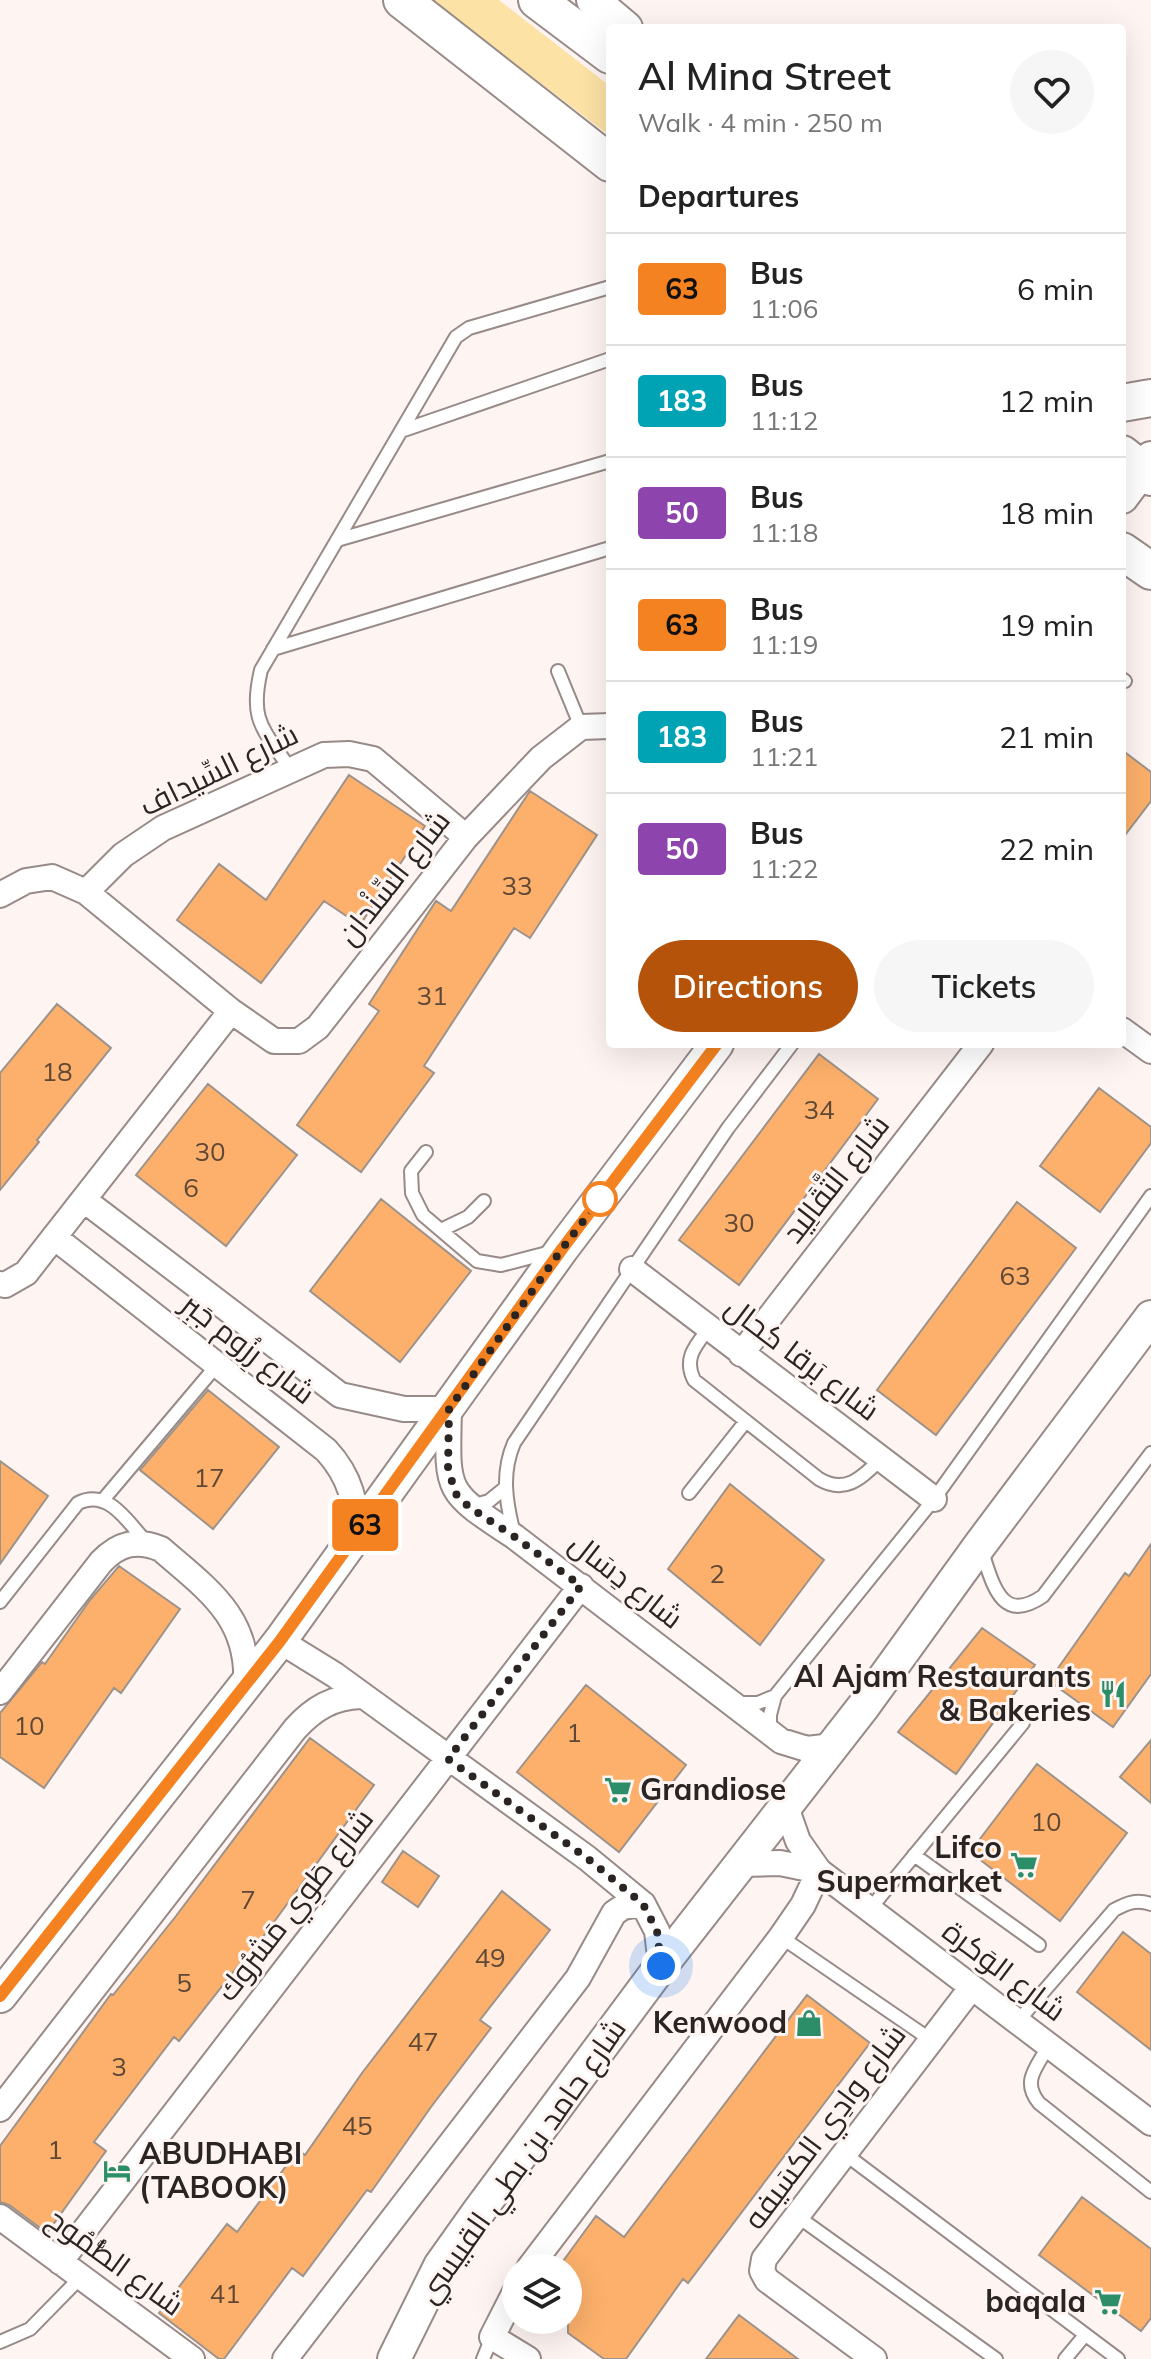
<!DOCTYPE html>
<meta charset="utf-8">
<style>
:root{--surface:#fff;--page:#f6f6f6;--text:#222;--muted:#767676;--line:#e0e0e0;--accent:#b45309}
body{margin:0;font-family:Mulish,Cairo,sans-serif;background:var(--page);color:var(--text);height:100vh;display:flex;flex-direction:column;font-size:30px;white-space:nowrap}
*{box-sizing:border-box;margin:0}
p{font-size:26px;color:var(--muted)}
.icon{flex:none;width:44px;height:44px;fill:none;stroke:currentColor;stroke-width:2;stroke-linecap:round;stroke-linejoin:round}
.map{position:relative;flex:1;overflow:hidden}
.sheet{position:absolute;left:606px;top:24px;width:520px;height:1024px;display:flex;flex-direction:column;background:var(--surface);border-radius:8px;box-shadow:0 8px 32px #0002}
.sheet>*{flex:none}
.badge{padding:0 16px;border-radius:6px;font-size:28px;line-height:52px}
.buttons{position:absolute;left:502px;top:2254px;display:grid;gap:16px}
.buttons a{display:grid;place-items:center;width:80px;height:80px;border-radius:50%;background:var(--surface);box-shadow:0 8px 32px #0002;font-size:40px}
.you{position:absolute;width:40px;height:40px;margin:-20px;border:6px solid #fff;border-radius:50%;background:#1a73e8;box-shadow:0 0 0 12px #1a73e833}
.map>.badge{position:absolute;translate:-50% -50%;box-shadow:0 0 0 4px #fff}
h2{padding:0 32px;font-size:30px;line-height:72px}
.round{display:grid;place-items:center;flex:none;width:84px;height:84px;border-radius:42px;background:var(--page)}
.overview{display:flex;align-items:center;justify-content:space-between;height:136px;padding:0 32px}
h1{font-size:38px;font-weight:600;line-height:60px}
.button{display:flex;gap:16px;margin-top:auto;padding:16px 32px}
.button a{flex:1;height:92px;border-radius:48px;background:var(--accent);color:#fff;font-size:32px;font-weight:600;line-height:92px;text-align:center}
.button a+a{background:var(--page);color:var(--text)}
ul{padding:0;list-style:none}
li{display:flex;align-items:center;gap:24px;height:112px;padding:0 32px;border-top:2px solid var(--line)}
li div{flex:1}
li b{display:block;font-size:30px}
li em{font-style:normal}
li .badge{min-width:88px;font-weight:700;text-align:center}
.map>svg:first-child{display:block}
.green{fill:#fce2a5}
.building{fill:#fcb06b;stroke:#9d938b;stroke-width:2}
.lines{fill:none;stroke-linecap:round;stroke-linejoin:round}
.service-casing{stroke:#978a87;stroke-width:16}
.minor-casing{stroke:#978a87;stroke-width:28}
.secondary-casing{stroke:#978a87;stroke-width:36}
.primary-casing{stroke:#978a87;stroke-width:40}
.service{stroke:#fff;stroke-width:12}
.minor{stroke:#fff;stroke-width:24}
.secondary{stroke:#fff;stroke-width:32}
.primary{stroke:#fff;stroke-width:36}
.line-casing{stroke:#fff;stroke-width:18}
.line{stroke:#f58220;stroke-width:12}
.walk{stroke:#2a2523;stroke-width:8;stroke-dasharray:0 14.4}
.stop-dot{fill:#fff;stroke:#f58220;stroke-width:4}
.labels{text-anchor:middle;stroke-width:6;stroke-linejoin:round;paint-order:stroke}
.number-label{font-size:26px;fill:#5e4835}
.street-label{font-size:30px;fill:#2a2523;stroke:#fef5f3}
.poi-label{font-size:30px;font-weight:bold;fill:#2a2523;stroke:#fef5f3;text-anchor:end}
</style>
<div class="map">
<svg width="1151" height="2359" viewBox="0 0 1151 2359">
<rect width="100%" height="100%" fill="#fef5f3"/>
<path class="green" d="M431,0H499L610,86V136Z"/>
<path class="building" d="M1122,750L1151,772V801L1122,839Z
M349,775L425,826L360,925L324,901L261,983L177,920L219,864L266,900Z
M530,791L597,835L530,938L514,928L424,1066L434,1073L361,1172L297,1125L379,1011L369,1004L436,901L451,911Z
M57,1004L111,1048L37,1140L39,1142L0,1190V1073Z
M819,1054L878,1099L739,1285L679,1240Z
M208,1084L297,1155L226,1246L136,1175Z
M1099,1088L1151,1127V1143L1100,1212L1040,1166Z
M381,1199L471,1271L400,1362L310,1291Z
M1017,1202L1076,1248L936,1435L877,1390Z
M208,1390L279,1447L213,1529L140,1470Z
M0,1461L48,1496L0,1564Z
M730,1484L824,1560L760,1645L668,1569Z
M1151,1544V1674L1113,1727L1049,1681L1125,1573L1129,1576Z
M119,1566L180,1609L121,1693L114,1688L44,1788L0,1757V1713L42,1662L45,1664L90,1600Z
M982,1628L1035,1665L956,1774L898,1732Z
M586,1685L686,1765L619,1852L517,1772Z
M310,1738L374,1785L247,1959L245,1957L179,2041L174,2037L94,2142L106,2151L47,2233L9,2205L0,2202V2146L111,1994L113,1995L176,1916Z
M1151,1740V1803L1120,1777Z
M1037,1764L1127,1833L1060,1921L970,1852Z
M403,1851L439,1876L418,1907L382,1882Z
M502,1891L550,1930L480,2020L491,2028L431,2107L371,2192L367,2190L303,2276L292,2268L224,2359H219L159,2313L227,2224L237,2232L298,2150L305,2155L362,2073Z
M1123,1932L1151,1954V2050L1077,1992Z
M807,1995L870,2043L688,2283L683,2279L626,2359H604L568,2333V2268H558L596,2216L624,2237Z
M1082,2197L1151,2249V2318L1141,2331L1039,2255Z
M739,2315L798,2359H706Z"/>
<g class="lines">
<g class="service-casing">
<path id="service" d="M401,431L610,359
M337,540L610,461
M273,649L610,548
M558,671L581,727
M1122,679L1125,681
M290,769C263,728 249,721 261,670L456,337L469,328L610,287
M426,1152L411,1171L412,1193L423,1215L477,1261L501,1265L551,1252
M441,1230L468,1217L484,1201
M709,1328C696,1345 683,1358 694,1380L819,1479C846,1495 862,1477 881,1459
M689,1493L746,1421
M103,1500L217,1365
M472,1506L489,1501L505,1488
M514,1534C506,1502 501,1473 514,1443L728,1128L792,1044
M982,1552C993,1584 1001,1625 1043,1596L1151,1453
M0,1602L78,1503C108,1488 128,1522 146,1542
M736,1703H758L775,1696
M770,1730V1715L775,1696L934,1499L1151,1196
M914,1855L1039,1945
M870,1909L1023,1723
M781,1937L931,2040
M1018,2021L1114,1910C1127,1903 1136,1899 1151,1904
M1049,2045C1037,2067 1021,2081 1039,2103L1151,2192
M845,2154L1118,2359
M797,2216L996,2359
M0,2342L30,2329L81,2277
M483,2359L492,2337
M1065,2359L1085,2335"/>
</g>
<g class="minor-casing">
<path id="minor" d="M86,892L123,855L163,828L324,755L349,754L373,759L466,837
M0,895L26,881L52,877L86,892L231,1011L274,1041H299L318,1027L466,837L541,758L581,727L610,726
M1122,1030L1151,1051
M84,1200L340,1395L404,1409H449C447,1494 444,1490 515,1537L781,1741L807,1749L833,1746
M54,1237L326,1450C350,1476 358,1504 355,1539
M632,1269L934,1499
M0,1284L5,1285L26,1273L231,1011
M741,1354L981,1044
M280,1641L335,1675L587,1858L643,1904L657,1931L661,1966
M0,1692L101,1562C119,1543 137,1539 161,1549C207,1589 250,1617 246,1685
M786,1807L798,1841L819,1871L1151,2123
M741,1864L780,1863L819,1871
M0,2109L295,1729C314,1708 333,1697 361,1696
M0,2217L192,2359
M60,2262L581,1586
M529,2268L781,1937L803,1905L819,1871
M516,2290L492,2337L528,2359
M285,2359L578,1978L614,1913L623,1907L643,1904
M874,2359L767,2280L762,2271L764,2259L972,1987"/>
</g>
<g class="secondary-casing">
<path id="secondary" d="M593,0L626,28
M1122,497L1151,458
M0,1996L280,1641L562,1249L717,1044
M394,2359L440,2266L479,2211L661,1966L863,1707L980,1545L1151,1317"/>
</g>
<g class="primary-casing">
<path id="primary" d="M402,0L610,163
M537,0L610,55
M1122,403L1151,398
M1122,454L1151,477
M1122,551L1151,571"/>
</g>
<use href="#service" class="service"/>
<use href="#minor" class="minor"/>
<use href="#secondary" class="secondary"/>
<use href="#primary" class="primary"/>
</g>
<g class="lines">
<g class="line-casing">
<path id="line" d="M0,1996L280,1641L562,1249L717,1044"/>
</g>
<use href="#line" class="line"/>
<path class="walk" d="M600,1199L562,1249L449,1409L448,1469L456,1494L469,1507L515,1537L581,1586L448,1759L587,1858L643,1904L657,1931L661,1966"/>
</g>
<defs>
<g id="restaurant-bare" transform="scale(2.16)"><path d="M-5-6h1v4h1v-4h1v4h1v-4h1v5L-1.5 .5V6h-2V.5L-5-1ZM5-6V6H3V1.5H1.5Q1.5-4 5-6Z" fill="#2b8e68" stroke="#fef5f3" stroke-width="2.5" paint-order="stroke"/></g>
<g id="supermarket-bare" transform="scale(2.16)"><path d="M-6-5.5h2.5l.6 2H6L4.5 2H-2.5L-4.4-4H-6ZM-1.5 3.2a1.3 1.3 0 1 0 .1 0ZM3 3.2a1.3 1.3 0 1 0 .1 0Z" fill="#2b8e68" stroke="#fef5f3" stroke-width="2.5" paint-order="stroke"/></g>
<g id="shop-bare" transform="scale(2.16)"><path d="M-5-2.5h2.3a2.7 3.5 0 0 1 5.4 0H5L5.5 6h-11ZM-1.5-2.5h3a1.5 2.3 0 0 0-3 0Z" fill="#2b8e68" stroke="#fef5f3" stroke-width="2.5" paint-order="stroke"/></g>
<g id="hotel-bare" transform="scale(2.16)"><path d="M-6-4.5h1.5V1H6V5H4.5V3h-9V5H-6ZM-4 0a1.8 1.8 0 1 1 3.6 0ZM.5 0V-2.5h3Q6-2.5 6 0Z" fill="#2b8e68" stroke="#fef5f3" stroke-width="2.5" paint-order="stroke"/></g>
</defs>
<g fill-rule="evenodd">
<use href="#restaurant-bare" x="1113" y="1694"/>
<use href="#supermarket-bare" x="618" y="1790"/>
<use href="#supermarket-bare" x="1024" y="1865"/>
<use href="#shop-bare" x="809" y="2023"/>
<use href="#hotel-bare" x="117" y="2171"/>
<use href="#supermarket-bare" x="1108" y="2302"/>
</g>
<circle class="stop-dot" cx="600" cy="1199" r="16"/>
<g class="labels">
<g class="number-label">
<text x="517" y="895">33</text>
<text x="432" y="1005">31</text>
<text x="57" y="1081">18</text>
<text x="819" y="1119">34</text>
<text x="210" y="1161">30</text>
<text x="191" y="1197">6</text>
<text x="739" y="1232">30</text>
<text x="1015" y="1285">63</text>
<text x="209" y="1487">17</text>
<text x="717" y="1583">2</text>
<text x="29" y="1735">10</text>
<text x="574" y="1742">1</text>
<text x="1046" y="1831">10</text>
<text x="248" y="1909">7</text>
<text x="490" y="1967">49</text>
<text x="184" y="1992">5</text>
<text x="423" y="2051">47</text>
<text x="119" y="2076">3</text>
<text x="357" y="2135">45</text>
<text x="55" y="2159">1</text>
<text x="225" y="2303">41</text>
</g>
<g class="street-label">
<text transform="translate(219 770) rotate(-26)" y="10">شارع السِّيداف</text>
<text transform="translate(394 878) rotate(-52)" y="10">شارع السِّنْدان</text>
<text transform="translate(836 1179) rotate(-52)" y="10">شارع التَّقَالِيد</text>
<text transform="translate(248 1349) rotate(38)" y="10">شارع رِزُوم جَبِر</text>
<text transform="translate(802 1359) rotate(37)" y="10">شارع بَرقا كحال</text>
<text transform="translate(626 1581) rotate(38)" y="10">شارع دِسَال</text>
<text transform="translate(295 1905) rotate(-52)" y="10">شارع طَوِي مَشرُوك</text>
<text transform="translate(1004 1971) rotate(37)" y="10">شارع الوَكرة</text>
<text transform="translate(825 2127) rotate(-53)" y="10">شارع وادِي الكسَيفه</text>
<text transform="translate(522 2161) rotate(-55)" y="10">شارع حامد بن بطي القبيسي</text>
<text transform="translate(115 2262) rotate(36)" y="10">شارع الطُّمُوح</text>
</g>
<g class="poi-label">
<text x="1091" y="1687">Al Ajam Restaurants<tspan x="1091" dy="34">&amp; Bakeries</tspan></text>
<text x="640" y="1800" text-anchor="start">Grandiose</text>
<text x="1002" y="1858">Lifco<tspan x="1002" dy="34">Supermarket</tspan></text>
<text x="787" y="2033">Kenwood</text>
<text x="139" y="2164" text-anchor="start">ABUDHABI<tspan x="139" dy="34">(TABOOK)</tspan></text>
<text x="1086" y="2312">baqala</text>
</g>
</g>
</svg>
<div class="buttons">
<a><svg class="icon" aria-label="layers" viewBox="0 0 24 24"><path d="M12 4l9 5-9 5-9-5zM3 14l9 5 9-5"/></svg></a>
</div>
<div class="you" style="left:661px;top:1966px"></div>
<b class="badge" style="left:365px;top:1525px;background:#f58220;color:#111">63</b>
<section class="sheet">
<div class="overview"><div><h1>Al Mina Street</h1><p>Walk · 4 min · 250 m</p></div><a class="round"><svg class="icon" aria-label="heart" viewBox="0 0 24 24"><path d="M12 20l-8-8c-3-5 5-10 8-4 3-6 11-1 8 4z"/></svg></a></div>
<h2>Departures</h2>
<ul>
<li><span class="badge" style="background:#f58220;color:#111">63</span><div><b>Bus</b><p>11:06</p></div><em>6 min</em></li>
<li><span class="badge" style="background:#00a3b4;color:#fff">183</span><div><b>Bus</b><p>11:12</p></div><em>12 min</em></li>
<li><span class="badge" style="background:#8e44ad;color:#fff">50</span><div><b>Bus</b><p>11:18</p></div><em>18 min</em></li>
<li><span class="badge" style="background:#f58220;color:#111">63</span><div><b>Bus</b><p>11:19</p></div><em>19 min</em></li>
<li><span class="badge" style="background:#00a3b4;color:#fff">183</span><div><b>Bus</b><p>11:21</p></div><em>21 min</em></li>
<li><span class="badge" style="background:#8e44ad;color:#fff">50</span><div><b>Bus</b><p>11:22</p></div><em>22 min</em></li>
</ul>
<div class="button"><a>Directions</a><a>Tickets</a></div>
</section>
</div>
